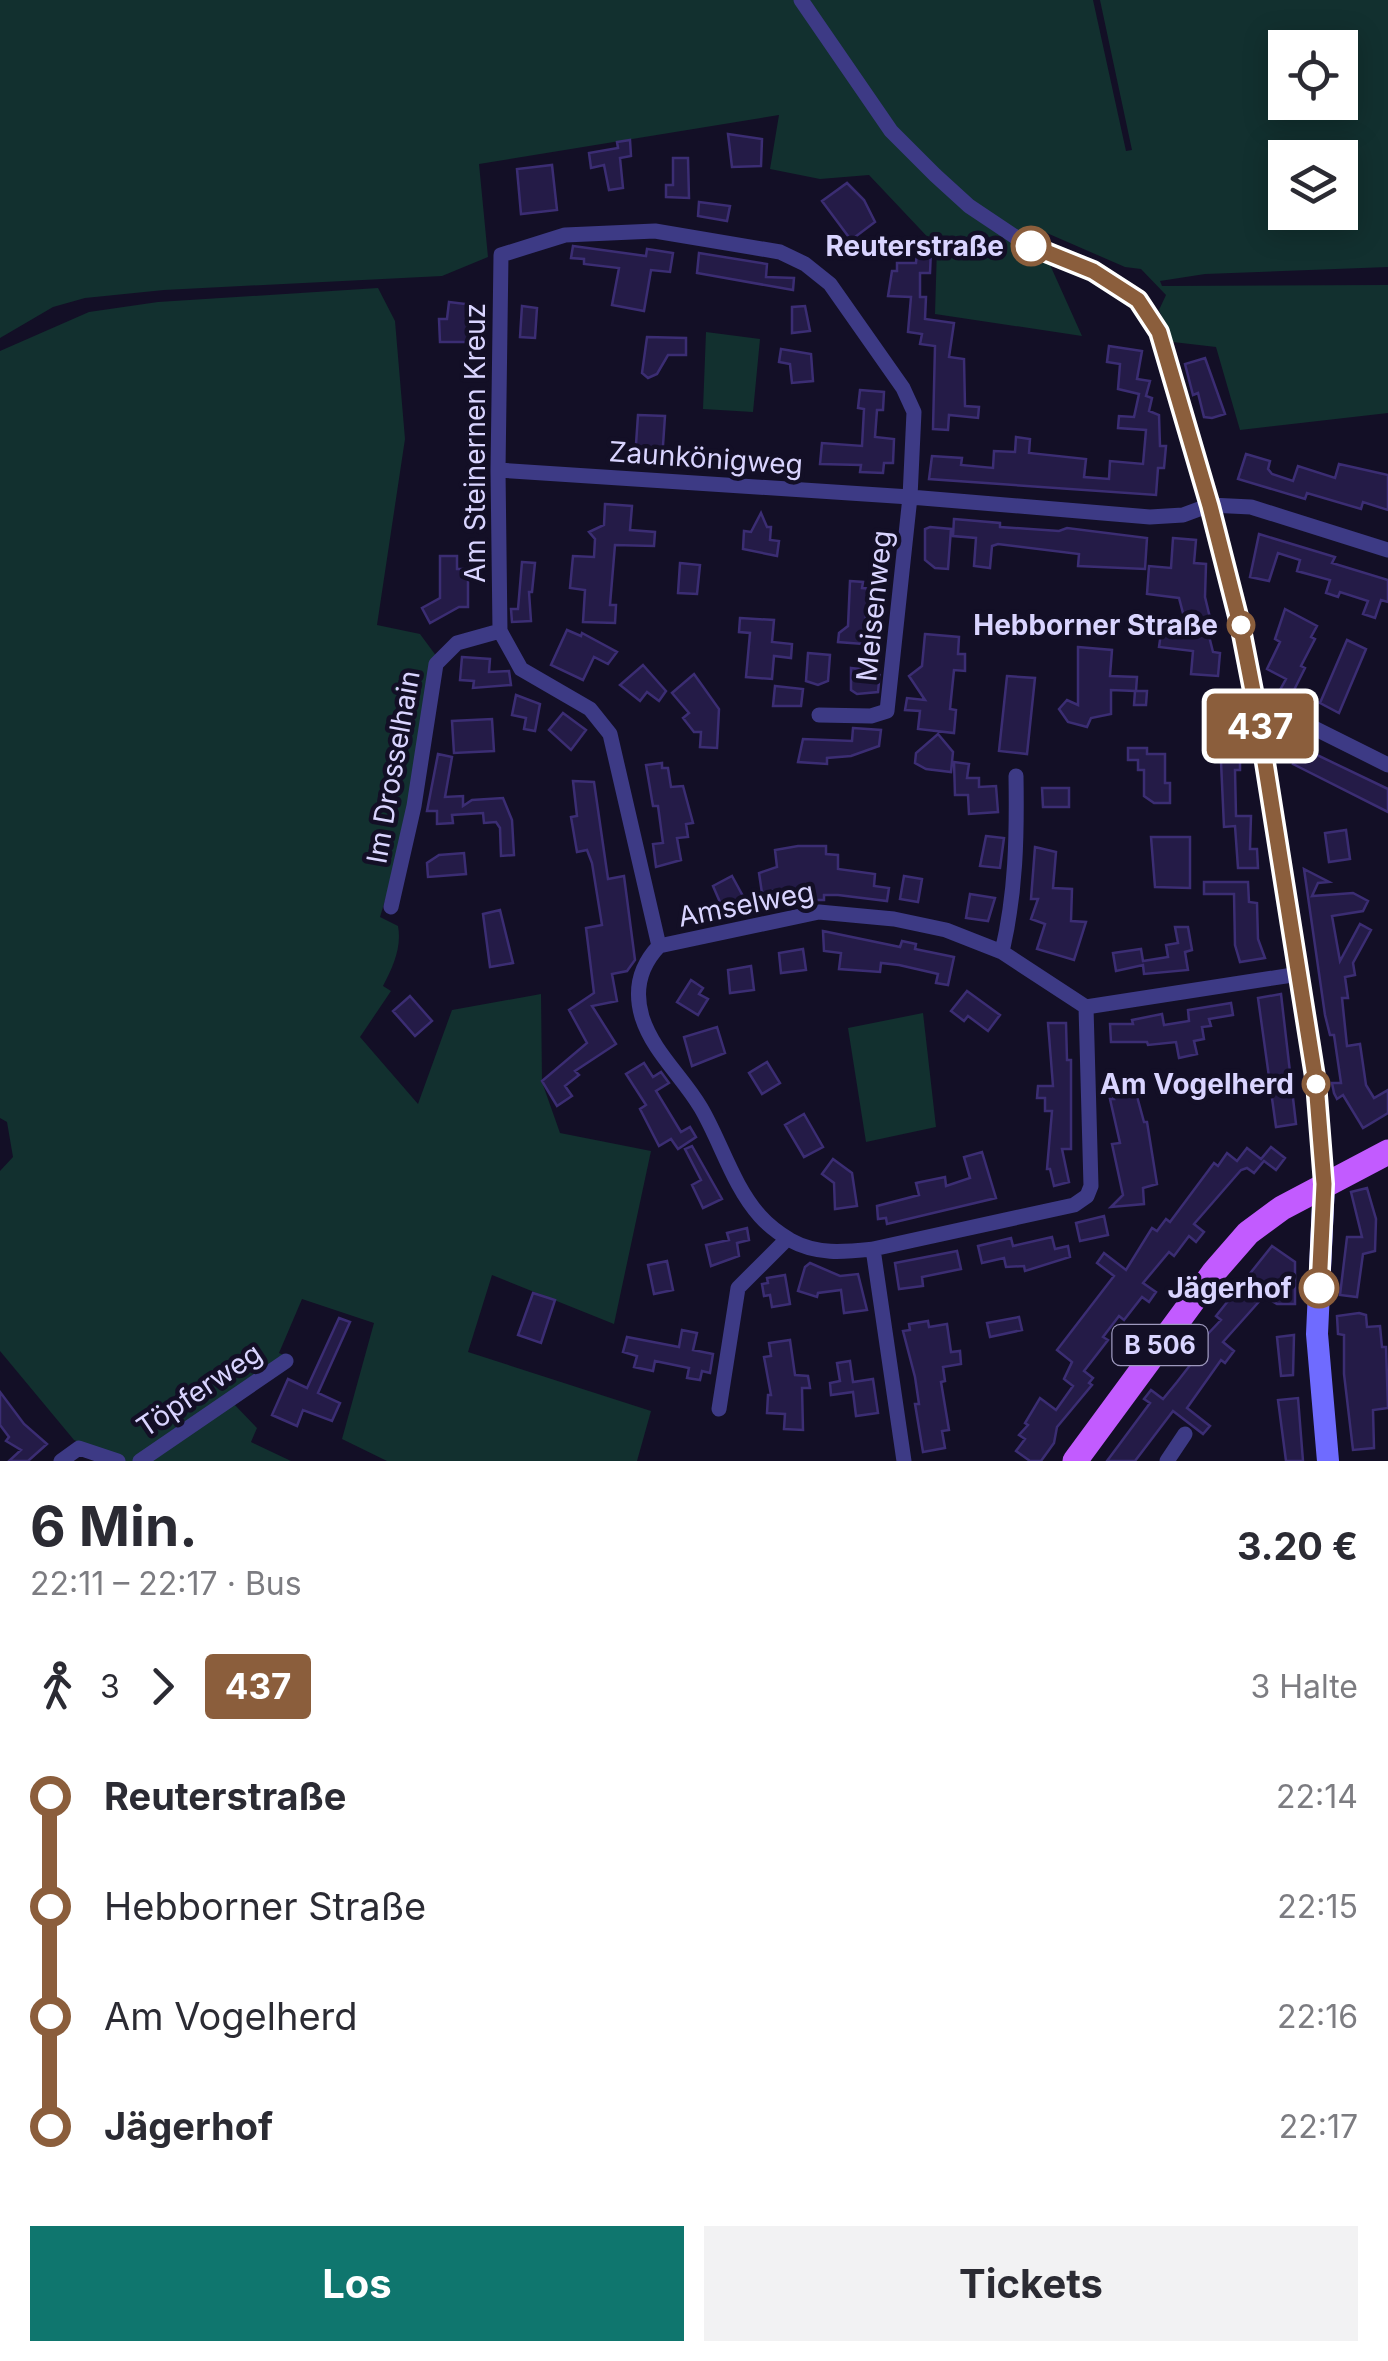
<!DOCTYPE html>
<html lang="de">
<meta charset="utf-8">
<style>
:root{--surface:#fff;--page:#f2f2f3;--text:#2b2b33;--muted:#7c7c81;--accent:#0f766e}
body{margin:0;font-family:Inter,sans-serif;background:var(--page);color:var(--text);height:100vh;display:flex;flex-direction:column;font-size:38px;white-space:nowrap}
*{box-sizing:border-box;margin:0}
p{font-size:32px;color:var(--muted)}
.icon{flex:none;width:55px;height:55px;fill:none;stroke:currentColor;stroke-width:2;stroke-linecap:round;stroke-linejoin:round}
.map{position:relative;height:1461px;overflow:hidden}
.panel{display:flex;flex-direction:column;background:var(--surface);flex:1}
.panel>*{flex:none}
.badge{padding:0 20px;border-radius:8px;font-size:35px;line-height:65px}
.fabs{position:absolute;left:1268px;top:30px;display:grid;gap:20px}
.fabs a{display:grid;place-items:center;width:90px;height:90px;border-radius:0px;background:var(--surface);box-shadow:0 5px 25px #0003;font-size:50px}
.map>.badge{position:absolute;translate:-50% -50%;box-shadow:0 0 0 5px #fff}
.legs{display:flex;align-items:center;gap:15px;height:110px;padding:0 30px;font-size:32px}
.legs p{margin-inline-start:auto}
.summary{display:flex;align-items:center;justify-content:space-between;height:170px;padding:0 30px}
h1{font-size:55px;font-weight:700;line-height:75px}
.cta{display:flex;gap:20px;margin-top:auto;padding:20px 30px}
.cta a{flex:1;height:115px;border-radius:0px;background:var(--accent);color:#fff;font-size:40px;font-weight:700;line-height:115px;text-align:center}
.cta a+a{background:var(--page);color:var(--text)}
ul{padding:0 30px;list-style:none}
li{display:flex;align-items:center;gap:35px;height:110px;font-size:38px}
li i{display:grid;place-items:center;width:15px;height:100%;margin:0 12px;background:currentColor}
li i::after{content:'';width:25px;height:25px;margin:-12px;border:8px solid;border-radius:50%;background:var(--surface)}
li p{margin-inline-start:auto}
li:first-child i{background:linear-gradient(#0000 50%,currentColor 0)}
li:last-child i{background:linear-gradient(currentColor 50%,#0000 0)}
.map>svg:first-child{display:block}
.green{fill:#12302f;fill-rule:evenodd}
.building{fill:#241b47;stroke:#3b2d73;stroke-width:2.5}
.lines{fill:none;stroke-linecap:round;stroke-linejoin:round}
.street{stroke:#3d3a85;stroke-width:15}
.secondary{stroke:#6f6bff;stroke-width:22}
.primary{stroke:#c25bff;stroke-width:25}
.line-1-casing{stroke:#fff;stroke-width:22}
.line-1{stroke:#8b5e3c;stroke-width:15}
.stop-1-dot{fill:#fff;stroke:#8b5e3c;stroke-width:5}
.labels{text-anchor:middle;stroke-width:9;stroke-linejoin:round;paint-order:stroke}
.shield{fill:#130f26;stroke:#9e99be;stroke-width:2.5}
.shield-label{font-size:25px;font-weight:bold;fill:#d9d4ff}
.stop-label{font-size:28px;font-weight:bold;fill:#d9d4ff;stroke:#130f26;text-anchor:end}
.street-label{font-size:28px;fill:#d9d4ff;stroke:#130f26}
</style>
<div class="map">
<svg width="1388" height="1461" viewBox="0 0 1388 1461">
<rect width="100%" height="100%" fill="#130f26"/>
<path class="green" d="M0,0H1093L1126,151L1132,150L1100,0H1388V267L1205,274L1160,281L1162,286L1388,285V413L1240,430L1216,347L1173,342L1159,310L1166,295L1141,269L1125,267L1033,227L1082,336L935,314L937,247L869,175L820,179L770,169L779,115L479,164L488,257L442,276L164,290L85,298L53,307L0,338ZM1285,48H1340V102H1285ZM1285,158H1340V212H1285Z
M378,288L395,321L405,439L377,625L420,634L437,657L399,854L380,917L398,926C402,947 393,967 383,986L391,991L360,1037L418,1104L452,1010L541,994L542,1082L560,1133L651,1151L614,1324L492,1275L468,1352L651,1411L637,1461H387L342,1439L374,1323L302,1299L279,1353L292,1359L232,1402L257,1428L251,1442L291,1461H122L74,1440L0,1351V1171L13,1157L7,1122L0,1118V351L89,312L158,302Z
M706,332L760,339L753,412L703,409Z
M923,1013L936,1127L866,1142L848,1028Z"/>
<path class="building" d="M728,134L762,139L761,166L732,167Z
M630,140L631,156L620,158L623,188L609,190L604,165L591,168L589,153L618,148L617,142Z
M673,158H688L689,198L666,197V185H673Z
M552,165L557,210L521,214L517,169Z
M847,183L864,200L875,222L851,240L822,201Z
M699,202L730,206L727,221L698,216Z
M573,246L646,256L647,249L673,253L670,272L651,270L644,311L612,305L619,268L584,264V259L571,258Z
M917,250H931L930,273H920V297H926L925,319L954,323L949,357L964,359L965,406L979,407L978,418L949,415L948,430L933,429L935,346L920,344L922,334L908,332L911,297L888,296L892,271H897V263H916Z
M699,253L767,264L766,277L794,278L793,290L697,273Z
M449,302L474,305V342H440L439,319H447Z
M522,306L537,308L535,338L520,337Z
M805,306L810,331L792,333V307Z
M647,337L686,338V355H668L657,374L648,378L642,373Z
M1109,346L1142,351L1137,379L1150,381L1146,396L1152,398L1149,411L1159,415L1160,446H1166L1164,468H1158L1156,495L929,479L932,456L962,458L961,465L993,468L994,451L1015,452L1016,437L1030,439L1029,453L1086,459L1084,477L1109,479L1110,461L1143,464L1146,430L1118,428L1119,416L1134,417L1139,394L1118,389L1120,364L1107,362Z
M781,349L811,354L813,381L792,383L790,364L779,362Z
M1205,358L1225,414L1212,418L1204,417L1198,393L1193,395L1185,364Z
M860,390L884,392L883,410H877L875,437L894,439L893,463H884L883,473L860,472L861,465L820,464L822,443L862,446L864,409L858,408Z
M638,415L665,416L662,460L635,459Z
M1246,454L1270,461L1268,469L1272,474L1293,481L1298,466L1335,478L1339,464L1388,475V510L1363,502L1361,509L1307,493L1305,499L1238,479Z
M605,504L632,506L630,530L655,532L654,546L615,545L610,605H616L615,623L583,622L585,590L570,588L573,556L594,557L595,539L589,532L604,525Z
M761,513L767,527H771L770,540L779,541L777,556L743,549L744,531L751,532Z
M954,519L1000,523V527L1059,531L1067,528L1147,538L1145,569L1078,566L1079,554L998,544L992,546L990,568L974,566L976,538L953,536Z
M930,527L951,529L948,569L935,568L925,560V529Z
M1259,534L1335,557L1332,563L1388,580V602L1381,600L1375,618L1363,614L1368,601L1340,592L1338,597L1326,593L1330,580L1297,571L1300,560L1278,553L1269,581L1250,577Z
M1173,538L1196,540L1194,563L1206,564L1205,597L1212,626L1207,628L1213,652L1220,653L1218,676L1191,674L1193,651L1159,647L1161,633L1189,636L1179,598L1147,594L1149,566L1171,568Z
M440,556H457V569H468V607H459L430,623L422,608L440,598Z
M522,562L535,563L532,592H529L531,621L512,622L511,609H518Z
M680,563L700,565L697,594L678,593Z
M850,581L863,582L862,588L875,589L876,616L866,615L863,644L838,642L839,633L848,626Z
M1285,609L1317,626L1311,637L1315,639L1301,666L1305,668L1291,696L1280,690L1286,679L1267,669L1280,642L1275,639Z
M740,618L774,620L772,642L792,644L791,658L774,656L772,679L746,677L750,633L739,632Z
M567,630L581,636L582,633L617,652L608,664L594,657L583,680L551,665Z
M925,634L959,637L958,654H965V671L954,670L950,709L956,710L954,733L918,729L920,711L905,710L907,698L925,700L909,676L922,666Z
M1347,640L1366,649L1339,713L1320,703Z
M1078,647L1112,650L1110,676L1137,677L1136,691H1147L1146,705H1134L1135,691L1111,690V714L1091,718L1087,727L1068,722L1059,709L1067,700L1078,705Z
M808,653L830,655L828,681L818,685L806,681Z
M462,657L490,659L489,672L509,671L511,685L473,688L474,681L460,680Z
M643,665L666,691L659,701L647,692L640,701L620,685Z
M851,668L880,671L878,692L857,694L851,690Z
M694,674L719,709L717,748L700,747L701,732H694L683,718L689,713L672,693Z
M1007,676L1035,678L1027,754L999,751Z
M775,686L803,689L801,706H773Z
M516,695L540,704L535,731L524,729L526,718L512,715Z
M1213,701H1232L1233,754H1240V770H1235L1236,816H1251L1250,849H1257L1258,868H1238L1235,826L1224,827L1220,740H1213L1210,728Z
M563,713L586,730L571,750L549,730Z
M492,719L494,751L454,753L452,721Z
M853,728L881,730L879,746L851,756L827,758V764L798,762L803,739L852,741Z
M938,734L953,752L951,772L926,769L915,763L916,753Z
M1290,742L1388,789V812L1293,764L1296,758L1285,752Z
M1128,748H1147V754H1165V783H1170V803H1154L1144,796V770H1138V760H1128Z
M438,754L452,757L445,797L463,796V806L472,800L503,798L512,820L514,855L501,856L500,828L496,822L484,823L483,813L452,815L453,823L437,824V811H427Z
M954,762L969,764L967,778H979V787L996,786L998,812L969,814L968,795H955Z
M662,763V768H668L671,787L683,786L693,823L686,824L688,837L677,838L681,860L656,867L653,844L663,843L658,806H653L646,765Z
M573,781L594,782L608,879L624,876L635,960L627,971L612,974L617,1001L592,1006L616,1044L575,1071L579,1075L565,1086L572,1096L557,1106L542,1081L587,1043L569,1010L594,993L586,928L602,925L592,863L587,850L577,852L571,817L577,816Z
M1042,788H1069V807H1043Z
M1346,830L1350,859L1329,862L1325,833Z
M986,836L1004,838L1000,868L980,866Z
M1151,837H1190V888L1155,887Z
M798,846H826V854L838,855V869L875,874L874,886L889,888L887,901L838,895H824V900H787L788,888L762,893L759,873L777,867L775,850Z
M1035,847L1056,852L1053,888L1072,889L1071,921L1086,922L1074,960L1037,949L1045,924L1031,919L1038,899H1031Z
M464,853L466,874L428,877L427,863L439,855Z
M1304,869L1329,882L1318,883L1312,896L1353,893L1368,901L1363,911L1332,916L1340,961L1360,924L1371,930L1353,963L1355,975L1345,977L1348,998H1342L1347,1046L1360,1044L1366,1085L1374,1098L1388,1090V1113L1363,1128L1343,1095L1337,1099L1334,1093L1332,1083H1341L1334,1035H1330L1325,1015Z
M732,876L744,898L723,909L713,886Z
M904,876L922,879L918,902L900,899Z
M1204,882H1248L1249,902L1257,903L1258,939L1265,958L1240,962L1235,945L1234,894H1204Z
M970,894L995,898L988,921L966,918Z
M500,910L513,963L490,967L483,914Z
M1175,927H1188L1192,950L1185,952L1188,970L1144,974L1143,965L1116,971L1113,953L1141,949L1143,961L1168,957L1166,945L1178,943Z
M823,931L900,947L902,941L916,944L915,949L954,957L948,985L936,983L938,974L899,965L881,963L880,972L839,969L841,953L824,951Z
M803,949L806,970L781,973L779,953Z
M751,966L754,990L730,993L728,970Z
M691,980L703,988L699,994L708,999L698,1015L677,1002Z
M967,991L1000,1015L988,1031L968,1016L964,1021L951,1011Z
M1281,994L1296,1124L1276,1127L1258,998Z
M410,996L432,1021L415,1036L393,1011Z
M1231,1003L1233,1015L1209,1019L1211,1026L1202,1027L1204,1039L1194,1041L1197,1054L1179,1058L1176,1042L1148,1045L1147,1042H1111L1110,1024H1133L1132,1020L1162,1014L1164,1025L1189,1021L1188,1010Z
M1048,1023H1066L1067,1060H1071V1149H1062L1069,1182L1054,1186L1050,1169H1047L1052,1111H1045V1098H1037L1038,1086H1053Z
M717,1027L725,1053L692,1066L684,1037Z
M767,1062L780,1083L762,1094L749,1073Z
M644,1063L653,1077L661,1072L669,1083L656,1091L681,1132L690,1127L696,1137L678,1149L671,1139L659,1146L640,1109L646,1105L626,1074Z
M1135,1089L1144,1122H1147L1157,1184L1143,1188L1144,1204L1111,1207L1123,1195L1112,1144L1120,1143L1110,1099H1114L1112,1093Z
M804,1114L823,1147L804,1157L785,1125Z
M692,1146L722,1199L703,1208L692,1185L701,1180L685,1149Z
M1271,1147L1285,1158L1276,1170L1264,1161L1254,1173L1247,1168L1241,1170L1194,1224L1204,1232L1196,1242L1189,1236L1174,1256L1169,1252L1143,1283L1156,1292L1149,1302L1142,1297L1124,1320L1119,1316L1103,1337L1108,1340L1084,1371L1093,1378L1089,1383L1092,1385L1057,1427L1054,1443L1041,1461H1030L1016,1451L1025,1439L1019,1435L1028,1425L1025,1423L1040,1398L1056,1410L1073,1386L1064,1379L1072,1362L1057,1350L1114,1276L1097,1263L1104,1253L1126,1270L1152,1228L1157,1231L1166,1219L1170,1222L1214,1163L1218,1166L1227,1153L1237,1161L1247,1148L1261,1159Z
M982,1152L996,1198L887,1224L886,1218L878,1219L877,1206L919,1195L916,1183L945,1177L946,1186L970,1178L964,1157Z
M833,1159L852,1173L857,1206L835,1209L834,1183L822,1174Z
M1367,1188L1376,1219L1375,1251L1363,1254L1357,1297L1340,1295L1347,1237H1362L1351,1192Z
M1104,1216L1108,1235L1080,1241L1076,1223Z
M747,1228L749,1240L737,1243L739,1256L711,1266L706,1245L729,1240L727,1233Z
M1052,1237L1055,1249L1068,1246L1070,1257L1025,1271L1024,1266L1006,1267L1004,1258L982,1263L978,1246L1011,1238L1013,1246Z
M1272,1246L1295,1262V1304H1277L1264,1296L1223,1342L1234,1351L1225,1363L1221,1360L1187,1408L1210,1426L1203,1434L1173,1411L1135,1461H1107L1150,1403L1144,1399L1151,1390L1163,1399L1177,1382L1191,1364L1189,1354L1221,1320L1216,1316Z
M957,1251L961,1269L922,1277L923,1286L899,1289L895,1263Z
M667,1261L673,1290L654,1294L648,1265Z
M810,1263L840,1276L858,1274L867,1310L844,1313L841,1290L818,1293L817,1297L798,1291L805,1267Z
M785,1275L790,1304L772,1307L770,1295L764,1296L762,1284L768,1283L767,1278Z
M533,1293L555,1300L541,1343L518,1335Z
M1359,1313L1366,1315L1367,1327L1380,1326L1382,1347H1386L1388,1408L1373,1410L1374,1448L1353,1450L1344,1374V1335L1338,1334L1337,1316Z
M1019,1317L1022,1330L990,1337L987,1323Z
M339,1318L350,1322L318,1393L340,1403L332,1421L303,1410L297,1426L272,1415L288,1379L307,1388Z
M928,1321L929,1327L947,1324L951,1352L960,1351L961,1364L943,1367L945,1381L941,1382L949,1430L942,1431L945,1448L923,1452L915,1404H919L915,1377L903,1331L910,1330L909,1324Z
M682,1330L697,1333L693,1350L713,1354L710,1373L702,1371L700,1380L687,1378L689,1368L655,1361L653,1371L634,1367L637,1356L623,1352L627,1337L679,1347Z
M1294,1335L1293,1375L1281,1376L1277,1337Z
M790,1340L795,1375L808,1376L810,1388H802L803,1430L784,1429L785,1414L767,1413L768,1395H771L764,1357L771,1356L769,1343Z
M850,1361L853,1382L873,1379L878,1413L856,1416L853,1392L831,1395L830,1383L840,1381L837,1363Z
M0,1392L24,1424L47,1444L28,1461H9L21,1450L6,1441L9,1437L0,1425Z
M1298,1398L1303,1461H1286L1278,1400Z"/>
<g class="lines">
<path class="street" d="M801,0L891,131L935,175L969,206L1026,244L1121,286L1138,301L1159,332L1210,505L1252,681L1316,1083L1324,1184
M498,470L910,497L1150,517L1183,515L1210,505L1251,507L1388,550
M1256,706L1302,722L1388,765
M391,907L414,806L436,664L457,643L500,631
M659,946L610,734L590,709L521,669L500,631L498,470L501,255L565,235L655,231L780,252L805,264L830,284L903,388L914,412L910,497L887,711L871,716L819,715
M1002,952C1016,892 1017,837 1016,776
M873,1249C844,1252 817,1255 790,1240C780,1234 768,1225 760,1216C733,1186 721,1142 701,1108C683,1077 653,1052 642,1017C634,990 640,966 659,946L819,912L894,919L946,930L1002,952L1086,1007
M719,1409L738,1288L787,1239
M61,1461L79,1448L118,1461
M140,1461L286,1361
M904,1461L873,1249L1074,1205L1087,1196L1091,1186L1086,1007L1299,974
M1167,1461L1185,1434"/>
<path class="secondary" d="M1324,1184L1317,1334L1328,1461"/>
<path class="primary" d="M1075,1461L1214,1272L1248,1233L1282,1208L1388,1152"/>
</g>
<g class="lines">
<g class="line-1-casing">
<path id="line-1" d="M1031,246L1093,271L1138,300L1159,332L1210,506L1240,624L1256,706L1316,1083L1324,1184L1319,1288"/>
</g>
<use href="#line-1" class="line-1"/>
</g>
<g class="stop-1-dot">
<circle cx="1031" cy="246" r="18"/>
<circle cx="1241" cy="625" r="12"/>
<circle cx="1316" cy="1084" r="12"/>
<circle cx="1319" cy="1288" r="18"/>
</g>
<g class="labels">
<rect class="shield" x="1112.5" y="1325" width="95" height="40" rx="8"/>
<g class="shield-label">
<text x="1160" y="1354">B 506</text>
</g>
<g class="stop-label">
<text x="1004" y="256">Reuterstraße</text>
<text x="1218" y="635">Hebborner Straße</text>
<text x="1294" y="1094">Am Vogelherd</text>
<text x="1292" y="1298">Jägerhof</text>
</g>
<g class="street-label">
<text transform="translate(475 443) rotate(-90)" y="10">Am Steinernen Kreuz</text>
<text transform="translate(706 458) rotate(4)" y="10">Zaunkönigweg</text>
<text transform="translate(874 606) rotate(-84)" y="10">Meisenweg</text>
<text transform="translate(393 767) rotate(-80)" y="10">Im Drosselhain</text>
<text transform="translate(746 904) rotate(-11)" y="10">Amselweg</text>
<text transform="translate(199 1390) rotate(-34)" y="10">Töpferweg</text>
</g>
</g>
</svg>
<div class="fabs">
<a><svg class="icon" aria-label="locate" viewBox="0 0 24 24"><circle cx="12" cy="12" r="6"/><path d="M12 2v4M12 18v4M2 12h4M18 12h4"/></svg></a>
<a><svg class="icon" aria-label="layers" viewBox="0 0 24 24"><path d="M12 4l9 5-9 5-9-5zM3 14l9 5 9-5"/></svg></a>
</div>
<b class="badge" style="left:1260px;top:726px;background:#8b5e3c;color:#fff">437</b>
</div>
<section class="panel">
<div class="summary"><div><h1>6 Min.</h1><p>22:11 – 22:17 · Bus</p></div><b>3.20 €</b></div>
<div class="legs"><svg class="icon" aria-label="walk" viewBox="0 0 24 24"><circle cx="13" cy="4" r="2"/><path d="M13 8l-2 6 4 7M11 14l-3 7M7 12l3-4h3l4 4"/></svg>3<svg class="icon" aria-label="forward" viewBox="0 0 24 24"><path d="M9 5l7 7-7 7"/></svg><b class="badge" style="background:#8b5e3c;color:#fff">437</b><p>3 Halte</p></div>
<ul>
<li><i style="color:#8b5e3c"></i><b>Reuterstraße</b><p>22:14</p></li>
<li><i style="color:#8b5e3c"></i><span>Hebborner Straße</span><p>22:15</p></li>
<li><i style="color:#8b5e3c"></i><span>Am Vogelherd</span><p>22:16</p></li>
<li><i style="color:#8b5e3c"></i><b>Jägerhof</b><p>22:17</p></li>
</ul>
<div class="cta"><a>Los</a><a>Tickets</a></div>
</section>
